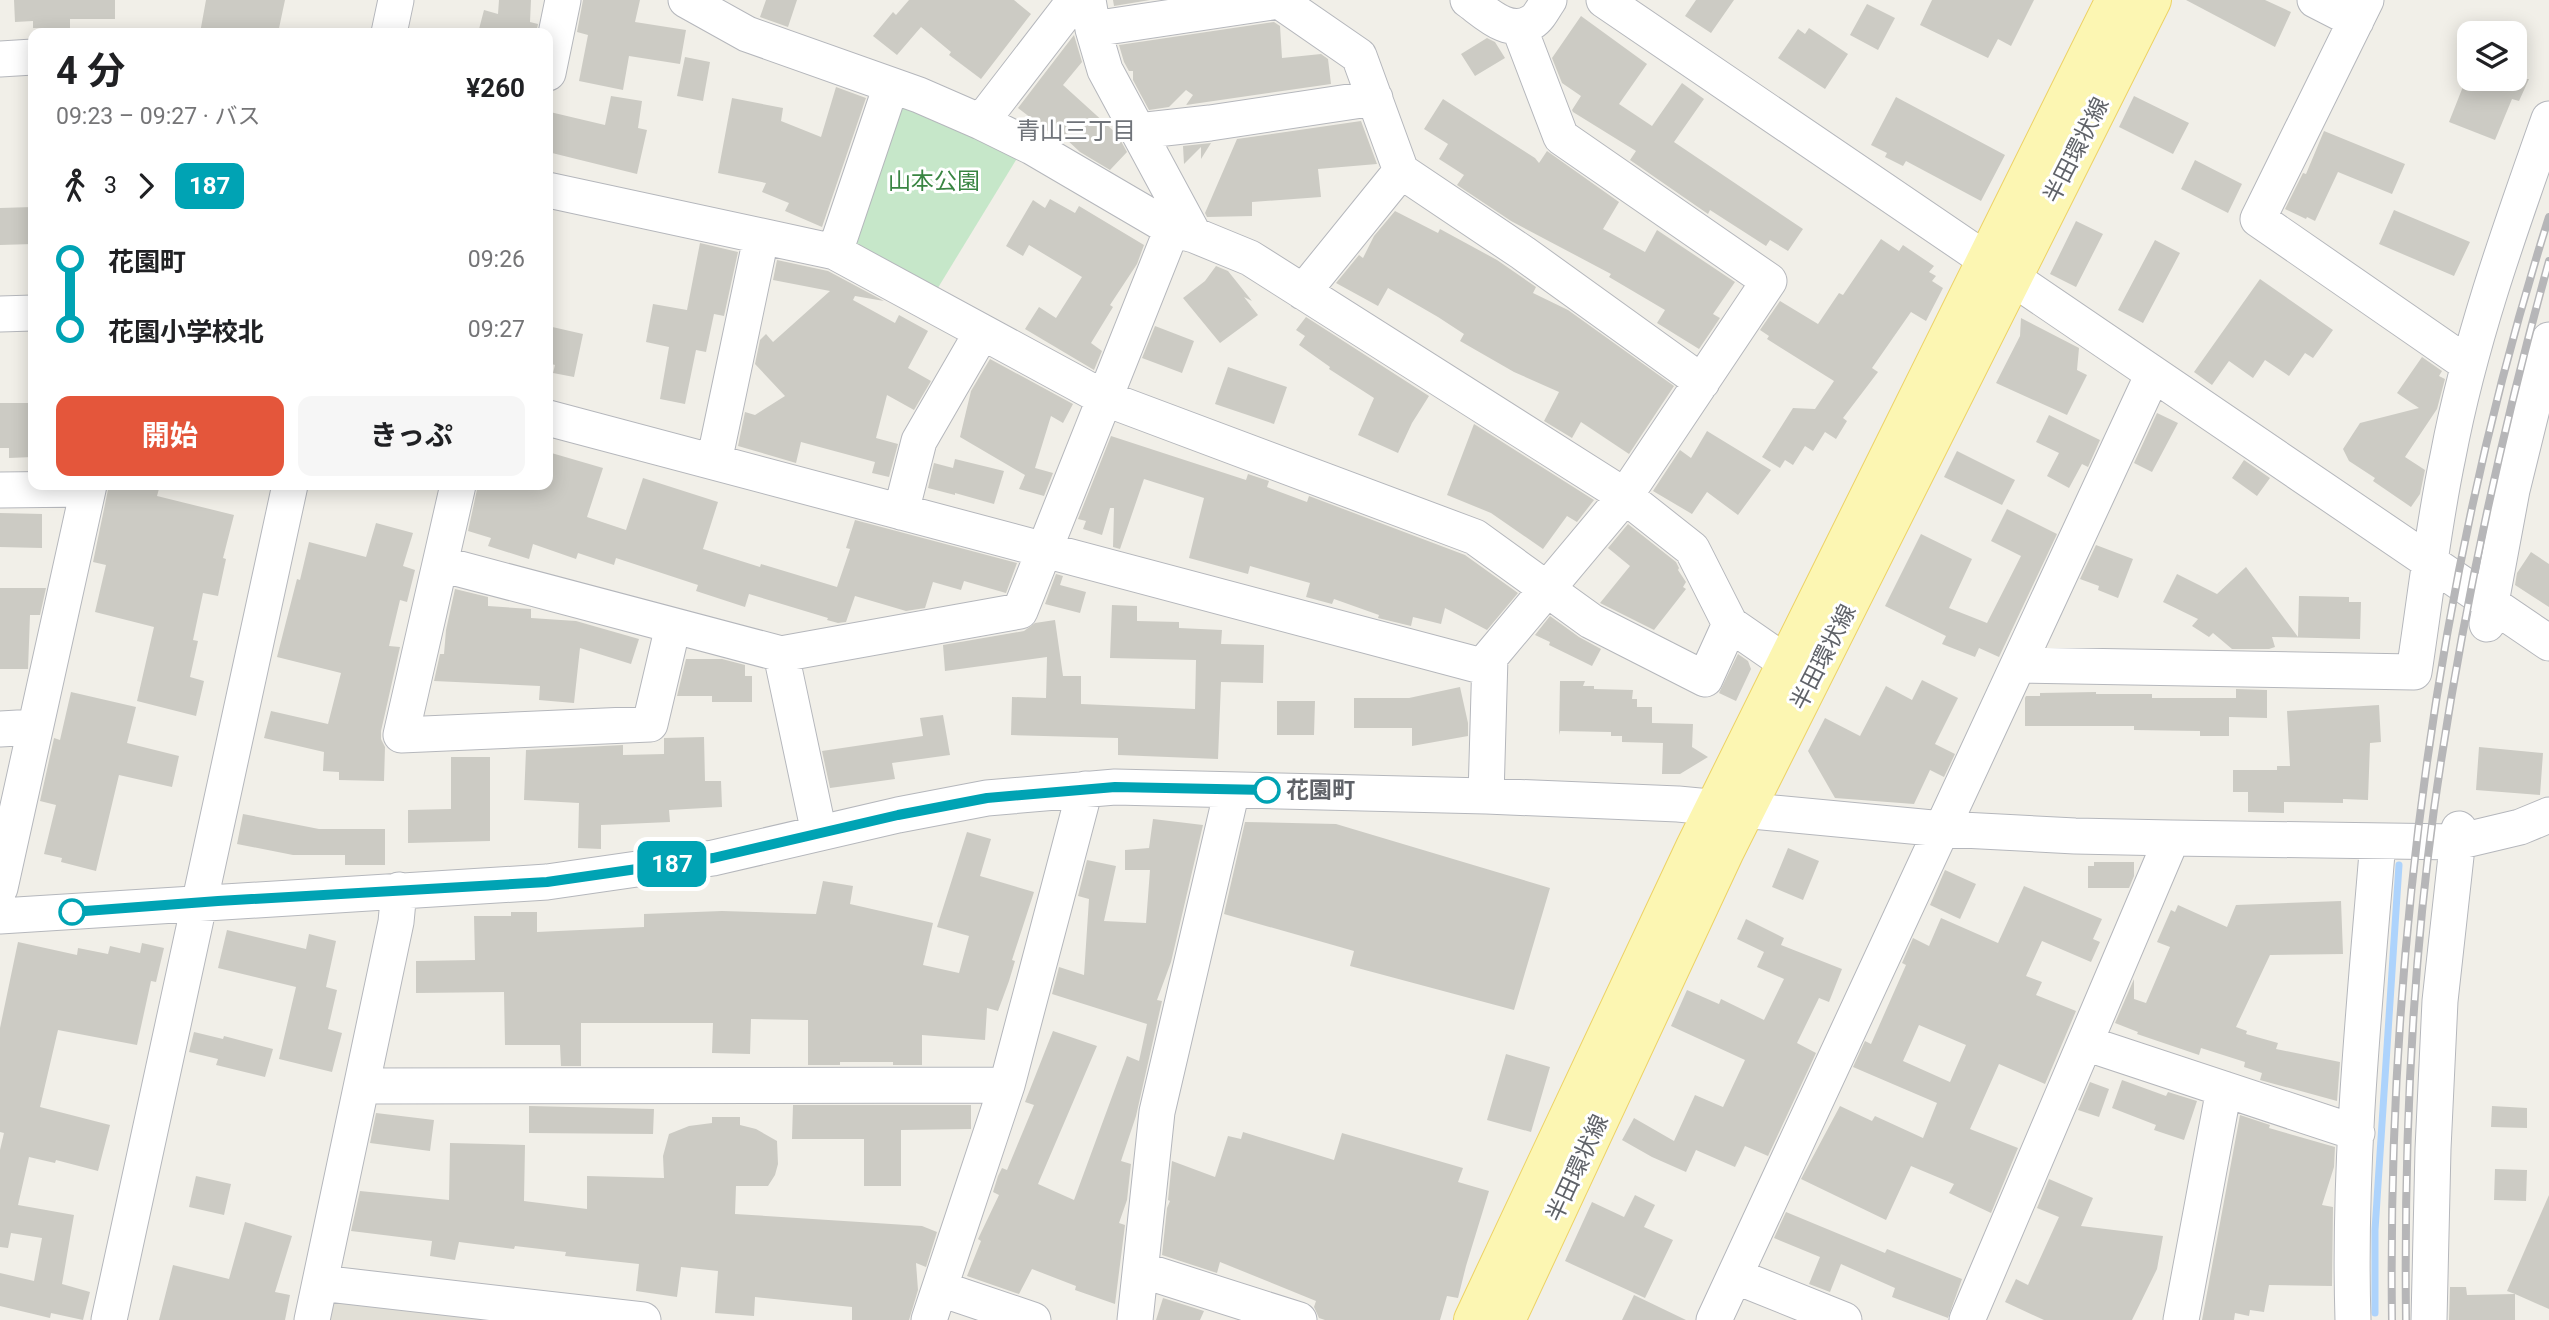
<!DOCTYPE html>
<html lang="ja">
<meta charset="utf-8">
<style>
:root{--surface:#fff;--page:#f6f6f6;--text:#202124;--muted:#757577;--accent:#e4563b}
body{margin:0;font-family:Roboto,"Noto Sans JP",sans-serif;background:var(--page);color:var(--text);height:100vh;display:flex;flex-direction:column;font-size:26px;white-space:nowrap}
*{box-sizing:border-box;margin:0}
p{font-size:23px;color:var(--muted)}
.icon{flex:none;width:38px;height:38px;fill:none;stroke:currentColor;stroke-width:2;stroke-linecap:round;stroke-linejoin:round}
.map{position:relative;flex:1;overflow:hidden}
.sheet{position:absolute;left:28px;top:28px;width:525px;height:462px;display:flex;flex-direction:column;background:var(--surface);border-radius:14px;box-shadow:0 4px 18px #0003}
.sheet>*{flex:none}
.badge{padding:0 14px;border-radius:10px;font-size:24px;line-height:46px}
.controls{position:absolute;left:2457px;top:21px;display:grid;gap:14px}
.controls a{display:grid;place-items:center;width:70px;height:70px;border-radius:14px;background:var(--surface);box-shadow:0 4px 18px #0003;font-size:35px}
.map>.badge{position:absolute;translate:-50% -50%;box-shadow:0 0 0 4px #fff}
.legs{display:flex;align-items:center;gap:10px;height:77px;padding:0 28px;font-size:23px}
.legs p{margin-inline-start:auto}
.summary{display:flex;align-items:center;justify-content:space-between;height:119px;padding:0 28px}
h1{font-size:38px;font-weight:700;line-height:52px}
.action{display:flex;gap:14px;margin-top:auto;padding:14px 28px}
.action a{flex:1;height:80px;border-radius:14px;background:var(--accent);color:#fff;font-size:28px;font-weight:700;line-height:80px;text-align:center}
.action a+a{background:var(--page);color:var(--text)}
ul{padding:0 28px;list-style:none}
li{display:flex;align-items:center;gap:24px;height:70px;font-size:26px}
li i{display:grid;place-items:center;width:10px;height:100%;margin:0 9px;background:currentColor}
li i::after{content:'';width:18px;height:18px;margin:-9px;border:5px solid;border-radius:50%;background:var(--surface)}
li p{margin-inline-start:auto}
li:first-child i{background:linear-gradient(#0000 50%,currentColor 0)}
li:last-child i{background:linear-gradient(currentColor 50%,#0000 0)}
.map>svg:first-child{display:block}
.education{fill:#e1dfd6}
.green{fill:#c6e7c9}
.lines{fill:none;stroke-linecap:round;stroke-linejoin:round}
.stream{stroke:#add3fc;stroke-width:7}
.building{fill:#cccbc4;fill-rule:evenodd}
.minor-casing{stroke:#b5b7bc;stroke-width:37}
.major-casing{stroke:#edd265;stroke-width:40}
.minor{stroke:#fff;stroke-width:35}
.major{stroke:#fcf6b2;stroke-width:38}
.rail-casing{stroke:#b6b6b8;stroke-width:8}
.rail{stroke:#fff;stroke-width:5;stroke-dasharray:16;stroke-linecap:butt}
.line-1-casing{stroke:#fff;stroke-width:16}
.line-1{stroke:#00a3b4;stroke-width:10}
.stop-1-dot{fill:#fff;stroke:#00a3b4;stroke-width:3.5}
.labels{text-anchor:middle;stroke-width:6;stroke-linejoin:round;paint-order:stroke}
.street-label{font-size:23px;fill:#5f6268;stroke:#fff}
.park-label{font-size:23px;fill:#398542;stroke:#fff}
.stop-label{font-size:23px;font-weight:bold;fill:#5f6268;stroke:#fff;text-anchor:start}
.neighbourhood-label{font-size:24px;fill:#70747a;stroke:#fff}
</style>
<div class="map">
<svg width="2549" height="1320" viewBox="0 0 2549 1320">
<rect width="100%" height="100%" fill="#f1efe8"/>
<path class="education" d="M339,1298L538,1320H323L326,1305Z"/>
<path class="green" d="M908,103L1019,155L936,291L855,249L854,237L896,109Z"/>
<g class="lines">
<path class="stream" d="M2375,1313V1230L2399,865"/>
</g>
<path class="building" d="M14,0H115V19H70V28H33V21L15,22Z
M206,0H285L278,33H200Z
M499,0H531L530,22L538,24L536,33H478L484,10L498,14Z
M583,0H640L635,22L686,30L680,64L629,56L623,90L579,81L588,35L577,32Z
M766,0H797L788,27L760,17Z
M909,0H1014L1031,14L981,79L949,55L951,52L921,27L897,55L873,36L893,12L896,15Z
M1113,0H1150L1114,6Z
M1696,0H1734L1711,33L1685,16Z
M1932,0H2034L2011,46L1998,39L1988,58L1920,25Z
M2186,0H2265L2291,12L2275,47Z
M1867,4L1895,18L1878,50L1850,35Z
M1581,16L1647,64L1619,104L1652,126L1682,83L1704,99L1674,142L1803,229L1788,251L1770,240L1766,246L1710,210L1708,214L1630,160L1636,151L1573,112L1572,110L1581,96L1562,83L1552,58Z
M1274,22L1280,26L1282,58L1321,54L1328,59L1331,84L1186,105L1193,95L1186,90L1169,107L1149,110L1133,80V71H1129L1124,62L1119,45Z
M1809,28L1848,54L1825,89L1778,58L1798,29L1805,34Z
M1074,35L1082,62L1063,85L1117,134L1127,152L1110,170L1080,152L1052,126L1048,131L1018,108Z
M1487,38L1495,42L1505,58L1475,76L1461,54Z
M685,57L710,62L703,101L677,96Z
M2466,79H2529L2519,101L2512,99L2495,140L2449,122Z
M836,87L866,98L822,227L785,211L789,203L762,192L766,183L718,173L732,98L783,108L781,121L821,137Z
M611,96L642,101L638,128L647,130L637,174L548,152V124L550,112L605,125Z
M2134,96L2189,123L2173,154L2119,127Z
M1896,97L2005,155L1981,201L1906,161L1903,166L1885,157L1887,153L1871,145Z
M1443,99L1535,158L1539,163L1547,151L1619,202L1603,229L1645,252L1657,230L1735,282L1713,314L1720,318L1699,349L1657,323L1665,310L1609,277L1611,274L1511,221L1457,185L1464,175L1439,159L1448,144L1424,129Z
M1361,121L1377,164L1318,169L1321,197L1252,202V216L1207,217L1205,213L1237,139Z
M2324,131L2405,164L2392,194L2338,172L2315,221L2307,217L2306,219L2285,209L2303,173L2306,174Z
M1211,143L1201,159V147L1184,164L1183,146Z
M2195,160L2242,184L2228,213L2181,189Z
M1050,199L1075,213L1079,206L1144,245L1137,264L1110,305L1113,307L1091,343L1102,351L1094,370L1025,329L1039,307L1056,318L1082,277L1029,245L1023,256L1006,246L1033,200L1045,208Z
M33,207V244L0,245V208Z
M2394,210L2470,242L2454,276L2379,244Z
M1395,211L1438,233L1440,229L1497,260L1536,287L1533,293L1568,310L1674,386L1629,454L1581,422L1572,438L1544,421L1559,392L1514,372L1460,341L1464,334L1438,317L1388,288L1378,306L1336,283L1359,255L1363,258L1374,236Z
M2076,221L2103,234L2076,287L2050,274Z
M1881,239L1899,251L1903,245L1934,266L1929,272L1936,276L1932,281L1943,288L1926,321L1911,312L1872,368L1878,372L1843,418L1847,421L1836,439L1825,432L1813,451L1805,446L1793,465L1785,460L1780,468L1762,457L1793,408L1815,409L1834,381L1767,339L1769,336L1760,330L1780,301L1818,324L1839,293L1843,295Z
M2155,240L2180,253L2143,323L2118,310Z
M700,243L738,252L724,316L714,314L706,352L696,350L685,404L660,399L669,347L646,342L653,304L687,310Z
M777,260L828,271L884,301L855,296L853,300L895,323L899,315L928,331L908,368L931,381L914,410L887,395L876,438L898,444L889,477L872,473L875,462L801,442L796,463L738,446L745,412L755,415L785,396L755,364L760,340L766,334L773,342L830,291L773,280Z
M1216,266L1228,271L1252,301L1244,297L1258,315L1220,343L1183,298L1205,281Z
M2260,279L2333,330L2313,358L2305,353L2289,376L2265,360L2253,378L2229,361L2212,385L2194,372Z
M1306,317L1429,396L1412,423L1398,453L1358,435L1374,398L1329,369L1330,367L1299,345L1305,336L1296,330Z
M2021,318L2079,348L2077,370L2087,375L2067,415L1996,383L2020,336Z
M548,326L583,334L574,377L553,373L555,365L548,363Z
M1155,326L1194,341L1182,373L1142,358Z
M2422,357L2442,371L2439,376L2445,379L2437,409L2405,457L2425,470L2420,494L2411,507L2373,481L2375,478L2349,461L2343,449L2360,423L2419,408L2397,393Z
M990,359L1073,404L1063,423L1051,416L1035,468L1053,473L1044,496L1019,489L1025,475L960,437L971,391Z
M1228,367L1287,387L1274,424L1215,404Z
M0,403H33V457L9,458V448H0Z
M2157,413L2178,423L2152,472L2134,463Z
M2049,415L2100,440L2088,467L2082,464L2069,488L2047,476L2059,453L2036,442Z
M1474,424L1594,500L1577,522L1567,516L1543,549L1491,513L1447,495Z
M1707,431L1771,470L1738,515L1707,492L1692,514L1653,491L1680,450L1691,458Z
M1111,436L1246,480L1248,474L1269,481L1267,487L1307,502L1309,496L1465,555L1518,593L1487,630L1445,608L1441,624L1413,617L1411,626L1378,618L1379,615L1334,599L1332,604L1306,597L1310,583L1250,566L1248,574L1189,558L1204,498L1144,479L1120,549L1113,547L1114,508H1110L1102,535L1083,529L1086,521L1078,519Z
M1957,451L2015,480L2002,505L1944,477Z
M548,452L603,468L587,517L626,530L643,478L718,502L703,549L760,567L761,564L837,587L850,549L846,548L855,520L1017,563L1006,593L964,581L961,590L933,582L925,608L906,611L855,596L846,622L838,623L827,620L828,618L749,594L745,607L696,591L698,585L616,558L614,565L578,553L576,559L533,544L529,559L488,546L491,538L468,531L478,485H548Z
M955,459L1004,471L994,504L955,493V495L928,488L934,463L953,468Z
M2244,460L2270,478L2257,496L2232,478Z
M109,485H160L157,496L234,515L223,558L226,559L218,596L203,593L193,640L198,641L190,677L204,681L196,716L137,701L154,627L95,612L106,565L93,562Z
M2007,509L2057,534L1999,657L1979,648L1975,657L1942,644L1946,636L1885,606L1921,534L1972,559L1949,608L1987,623L2021,556L1991,541Z
M0,513L42,514V548L0,547Z
M376,523L413,533L403,566L415,570L407,602L400,600L389,646L400,647L381,731V739L385,747L384,781L339,780V772L323,771L324,752L264,738L271,711L328,724L341,673L277,657L297,579L300,580L309,542L366,557Z
M1628,524L1676,562L1679,568L1678,570L1686,582L1683,587L1686,589L1654,630L1600,603L1630,566L1608,548Z
M2096,545L2133,559L2118,598L2098,590L2099,586L2080,579Z
M2531,552L2549,564V607L2515,585L2517,573Z
M2246,567L2298,637L2299,596L2349,597V602H2361L2360,639L2272,637L2275,647L2269,649H2232L2213,633L2209,637L2192,626L2198,619L2163,602L2177,574L2217,594Z
M1056,574L1063,576L1060,585L1086,592L1080,613L1045,604Z
M0,588H46L40,615H30L28,669H0Z
M455,589L488,597V606L531,609V618L576,621L639,639L631,664L580,648L574,703L539,700L540,686L434,681L440,654H444L446,630Z
M1112,605L1137,606V621L1179,622V628L1222,630L1221,644L1264,645L1263,683L1221,682L1218,759L1118,755V738L1011,735L1012,697L1046,698L1047,657L945,671L943,645L1024,631L1035,623L1055,620L1063,676H1081V704L1195,709L1196,660L1110,658Z
M1550,616L1579,637L1601,649L1592,666L1549,645L1550,642L1535,635Z
M1738,654L1748,661L1751,669L1736,701L1719,693Z
M686,659H722L745,665V676H752V702H712V696H677Z
M1922,680L1958,698L1935,744L1955,754L1944,777L1930,770L1914,804L1835,798L1808,751L1825,718L1860,736L1886,686L1912,700Z
M1560,681H1585L1583,686H1594V689L1633,690L1632,699H1637V707H1652V723L1693,724L1692,747L1708,757L1680,774H1662L1663,743L1622,742V736H1611V732L1560,731L1559,735Z
M1460,687L1468,723V736L1412,746V728H1354V698H1409Z
M2236,689L2267,690V718L2229,717V736H2200V731L2134,730V726H2025V698L2026,696H2040V693L2096,692V694H2152V698H2236Z
M71,692L136,707L127,743L179,756L172,787L119,775L96,871L61,862L62,858L44,854L56,805L40,801L54,738L60,740Z
M1277,701H1315L1314,735H1277Z
M2379,705L2381,742L2370,743L2368,800L2343,799V803L2284,802V813L2248,812V792H2233V770H2277V766H2290L2287,711Z
M943,715L950,755L892,763L895,779L830,788L822,751L923,736L920,718Z
M704,737L705,781H721L722,807L669,810L670,822L601,825V849L578,848L579,803L524,800L526,750L623,745V755L664,754V738Z
M2479,747L2543,753L2540,795L2476,790Z
M451,757H490V841L408,843V810L451,809Z
M243,814L319,829H385V865H345V855H293L237,844Z
M1153,819L1203,825L1171,962L1157,1000L1162,1001L1136,1116L1121,1161L1131,1164L1127,1200L1119,1223L1125,1225L1115,1304L1075,1290L1076,1286L1032,1269L1019,1294L967,1276L981,1241L978,1239L999,1195L993,1192L998,1176L1002,1168L1007,1170L1034,1105L1025,1102L1053,1031L1097,1046L1038,1184L1074,1200L1127,1056L1139,1061L1147,1024L1052,994L1059,967L1084,975L1089,899L1078,896L1087,860L1116,866L1104,921L1146,923L1150,870H1125V850L1149,848Z
M1245,822L1336,824L1550,888L1514,1010L1350,966L1354,951L1224,914Z
M967,832L991,839L980,876L1034,892L1012,960L1015,961L1009,981L998,1011L987,1008L985,1040L922,1035V1065H893V1062H840V1065H808V1020L751,1019L750,1054L712,1053L713,1023H581V1066H561L560,1045H505L504,992L416,993V961L475,960L474,916H511V912H537V932L644,927V914L722,911L816,914L823,881L853,886L850,904L933,923L923,965L959,973L969,936L937,927Z
M1788,848L1819,861L1803,900L1772,887Z
M2094,862H2134V876L2129,888H2088V866H2094Z
M1945,870L1976,884L1960,919L1930,905Z
M2024,886L2102,919L2093,939L2100,942L2091,962L2042,941L2026,976L2042,982L2036,995L2076,1011L2045,1084L1999,1064L1970,1129L2018,1148L1991,1213L1949,1193L1954,1184L1911,1166L1886,1220L1801,1179L1840,1106L1872,1121L1875,1116L1923,1138L1937,1103L1853,1067L1865,1041L1871,1044L1906,965L1902,963L1913,938L1929,946L1941,918L1998,943ZM1919,1025L1966,1045L1950,1082L1903,1061Z
M2341,901L2343,954L2270,955L2236,1027L2247,1031L2246,1034L2278,1043L2276,1049L2340,1062L2337,1101L2260,1080L2262,1073L2244,1067L2245,1062L2201,1048L2199,1055L2137,1034L2138,1032L2115,1023L2134,979V999L2146,1003L2170,947L2157,942L2171,910L2175,912L2178,905L2227,927L2236,905Z
M1746,919L1784,938L1781,945L1842,969L1829,1002L1819,998L1797,1043L1816,1053L1768,1156L1745,1146L1735,1167L1696,1150L1686,1172L1652,1157L1622,1140L1634,1118L1674,1141L1695,1095L1723,1107L1745,1060L1671,1026L1687,990L1719,1004L1721,999L1764,1020L1784,979L1757,967L1764,952L1737,939Z
M227,930L306,949L309,934L336,941L326,987L337,990L328,1029L342,1033L332,1072L279,1059L296,987L218,968Z
M18,942L77,955L78,948L108,954L110,946L140,953L142,943L164,948L156,982L151,981L137,1045L58,1030L40,1107L110,1125L98,1171L56,1160L55,1163L29,1157L18,1205L74,1215L62,1284L90,1292L83,1320L51,1313L50,1318L0,1306V1273L34,1281L42,1238L11,1233L8,1248L0,1247V1150L4,1133L0,1132V1028Z
M194,1032L223,1039L224,1036L273,1049L265,1077L216,1065L218,1059L189,1052Z
M1506,1054L1550,1067L1531,1132L1487,1120Z
M2122,1080L2166,1096L2168,1092L2197,1101L2184,1140L2154,1130L2156,1125L2112,1108Z
M2090,1082L2109,1089L2099,1117L2078,1110Z
M793,1105H971V1129L901,1130V1186H864V1139H792Z
M529,1106L654,1109L653,1134L529,1133Z
M2492,1106L2527,1108V1128L2491,1127Z
M376,1113L434,1120L430,1151L370,1143Z
M2240,1115L2270,1125L2269,1128L2335,1147L2334,1167L2322,1205L2333,1207L2332,1286L2269,1285L2264,1312L2250,1310L2249,1316L2235,1313L2234,1320H2202Z
M712,1117H740V1125L756,1129L777,1141L778,1164L775,1175L768,1186H736L735,1214L922,1226L937,1232L926,1267L916,1263L918,1290L909,1320H852V1307L755,1297L754,1316L715,1313L718,1271L681,1267L677,1297L636,1291L639,1264L565,1256L566,1252L515,1246L514,1249L459,1242L455,1260L430,1256L432,1241L351,1231L360,1191L449,1200L450,1143L525,1145L524,1201L587,1209V1176L664,1178L663,1156L669,1134L689,1126L712,1123Z
M1243,1132L1334,1160L1342,1133L1463,1168L1458,1182L1489,1191L1466,1266L1458,1298L1447,1296L1440,1320H1325L1319,1318L1314,1307L1316,1301L1267,1281L1220,1262L1217,1273L1162,1255L1167,1208L1170,1201L1168,1200L1172,1161L1215,1177L1228,1136L1241,1139Z
M2495,1169L2527,1170L2526,1201L2494,1200Z
M196,1176L231,1184L224,1215L189,1207Z
M2049,1179L2093,1198L2081,1226L2163,1236L2157,1269L2132,1320H2044L2005,1302L2016,1279L2028,1285L2059,1217L2037,1208Z
M1635,1195L1655,1205L1644,1227L1673,1240L1645,1298L1565,1261L1592,1202L1624,1217Z
M2549,1195V1309L2515,1294V1320H2449L2450,1287H2466L2467,1295L2515,1294L2507,1291Z
M1786,1212L1885,1253L1887,1249L1962,1279L1948,1318L1892,1297L1895,1288L1841,1264L1830,1292L1809,1284L1820,1257L1774,1238Z
M245,1222L292,1236L275,1292L290,1295L285,1320H159L173,1265L229,1279Z
M1634,1295L1686,1320H1622Z
M1163,1298L1204,1311L1200,1320H1156Z"/>
<g class="lines">
<g class="minor-casing">
<path id="minor" d="M686,0L747,34L919,95L981,122L1032,147L1172,229L1194,235L1250,258L1625,496L1692,549L1730,624L1785,662
M1088,0L1093,29L1105,70L1194,235
M1278,0L1359,56L1401,171L1523,253L1702,382
M1468,0C1485,12 1509,37 1532,22C1539,18 1544,7 1549,0
M1604,0L2549,643
M2315,0L2356,21
M2366,0L2258,219L2469,365
M1093,29L1279,1
M389,33L396,0
M0,59L33,57
M548,73L563,0
M981,122L1075,0
M1138,131L1210,123L1375,98
M548,190L835,252L1104,398L1475,537L1591,621L1705,679L1730,624
M835,252L891,86
M1303,292L1401,171
M0,314L33,313
M548,418L1489,668
M714,462L761,238
M458,485L401,735L650,724L673,626
M0,490L88,489
M901,512L919,441L982,332
M441,564L781,654L1020,611L1172,229
M2487,624L2512,490L2549,340
M781,654L819,833
M2019,665L2414,672C2425,600 2433,527 2448,456C2470,340 2510,229 2549,119
M0,729L35,727
M1486,796L1490,657L1625,496L1769,281L1561,137L1519,27
M0,888L89,485
M0,916L547,882L713,858L898,815L987,798L1115,787L1486,796L1678,804L1943,829L2075,836L2172,838L2457,842L2520,827L2549,815
M2085,1043L2357,1133
M363,1086L1007,1085
M1142,1270L1299,1320
M1735,1276L1844,1320
M320,1283L643,1320
M941,1289L1033,1320
M109,1320L290,485
M312,1320L396,922L399,890
M929,1320L1007,1085L1085,789
M1135,1320L1157,1112L1232,790
M1714,1320L2153,374
M1967,1320L2172,838
M2181,1320L2224,1089
M2353,1320C2348,1160 2365,1000 2378,841
M2429,1320L2433,1149L2440,1001L2459,829"/>
</g>
<g class="major-casing">
<path id="major" d="M1473,1320L1695,847L2115,0
M1506,1320L1725,851L2152,0"/>
</g>
<use href="#minor" class="minor"/>
<use href="#major" class="major"/>
<g class="rail-casing">
<path id="rail" d="M2392,1320C2387,954 2438,566 2549,217
M2406,1320C2404,1150 2411,978 2434,809C2460,624 2499,441 2549,261"/>
</g>
<use href="#rail" class="rail"/>
</g>
<g class="lines">
<g class="line-1-casing">
<path id="line-1" d="M72,912L218,901L547,882L713,858L898,815L987,798L1115,787L1267,790"/>
</g>
<use href="#line-1" class="line-1"/>
</g>
<g class="stop-1-dot">
<circle cx="1267" cy="790" r="12"/>
<circle cx="72" cy="912" r="12"/>
</g>
<g class="labels">
<g class="street-label">
<text transform="translate(2076 150) rotate(-63)" y="8">半田環状線</text>
<text transform="translate(1823 657) rotate(-63)" y="8">半田環状線</text>
<text transform="translate(1577 1168) rotate(-65)" y="8">半田環状線</text>
</g>
<g class="park-label">
<text x="934" y="189">山本公園</text>
</g>
<g class="stop-label">
<text x="1286" y="798">花園町</text>
</g>
<g class="neighbourhood-label">
<text x="1076" y="139">青山三丁目</text>
</g>
</g>
</svg>
<div class="controls">
<a><svg class="icon" aria-label="layers" viewBox="0 0 24 24"><path d="M12 4l9 5-9 5-9-5zM3 14l9 5 9-5"/></svg></a>
</div>
<b class="badge" style="left:672px;top:864px;background:#00a3b4;color:#fff">187</b>
<section class="sheet">
<div class="summary"><div><h1>4 分</h1><p>09:23 – 09:27 · バス</p></div><b>¥260</b></div>
<div class="legs"><svg class="icon" aria-label="walk" viewBox="0 0 24 24"><circle cx="13" cy="4" r="2"/><path d="M13 8l-2 6 4 7M11 14l-3 7M7 12l3-4h3l4 4"/></svg>3<svg class="icon" aria-label="forward" viewBox="0 0 24 24"><path d="M9 5l7 7-7 7"/></svg><b class="badge" style="background:#00a3b4;color:#fff">187</b></div>
<ul>
<li><i style="color:#00a3b4"></i><b>花園町</b><p>09:26</p></li>
<li><i style="color:#00a3b4"></i><b>花園小学校北</b><p>09:27</p></li>
</ul>
<div class="action"><a>開始</a><a>きっぷ</a></div>
</section>
</div>
